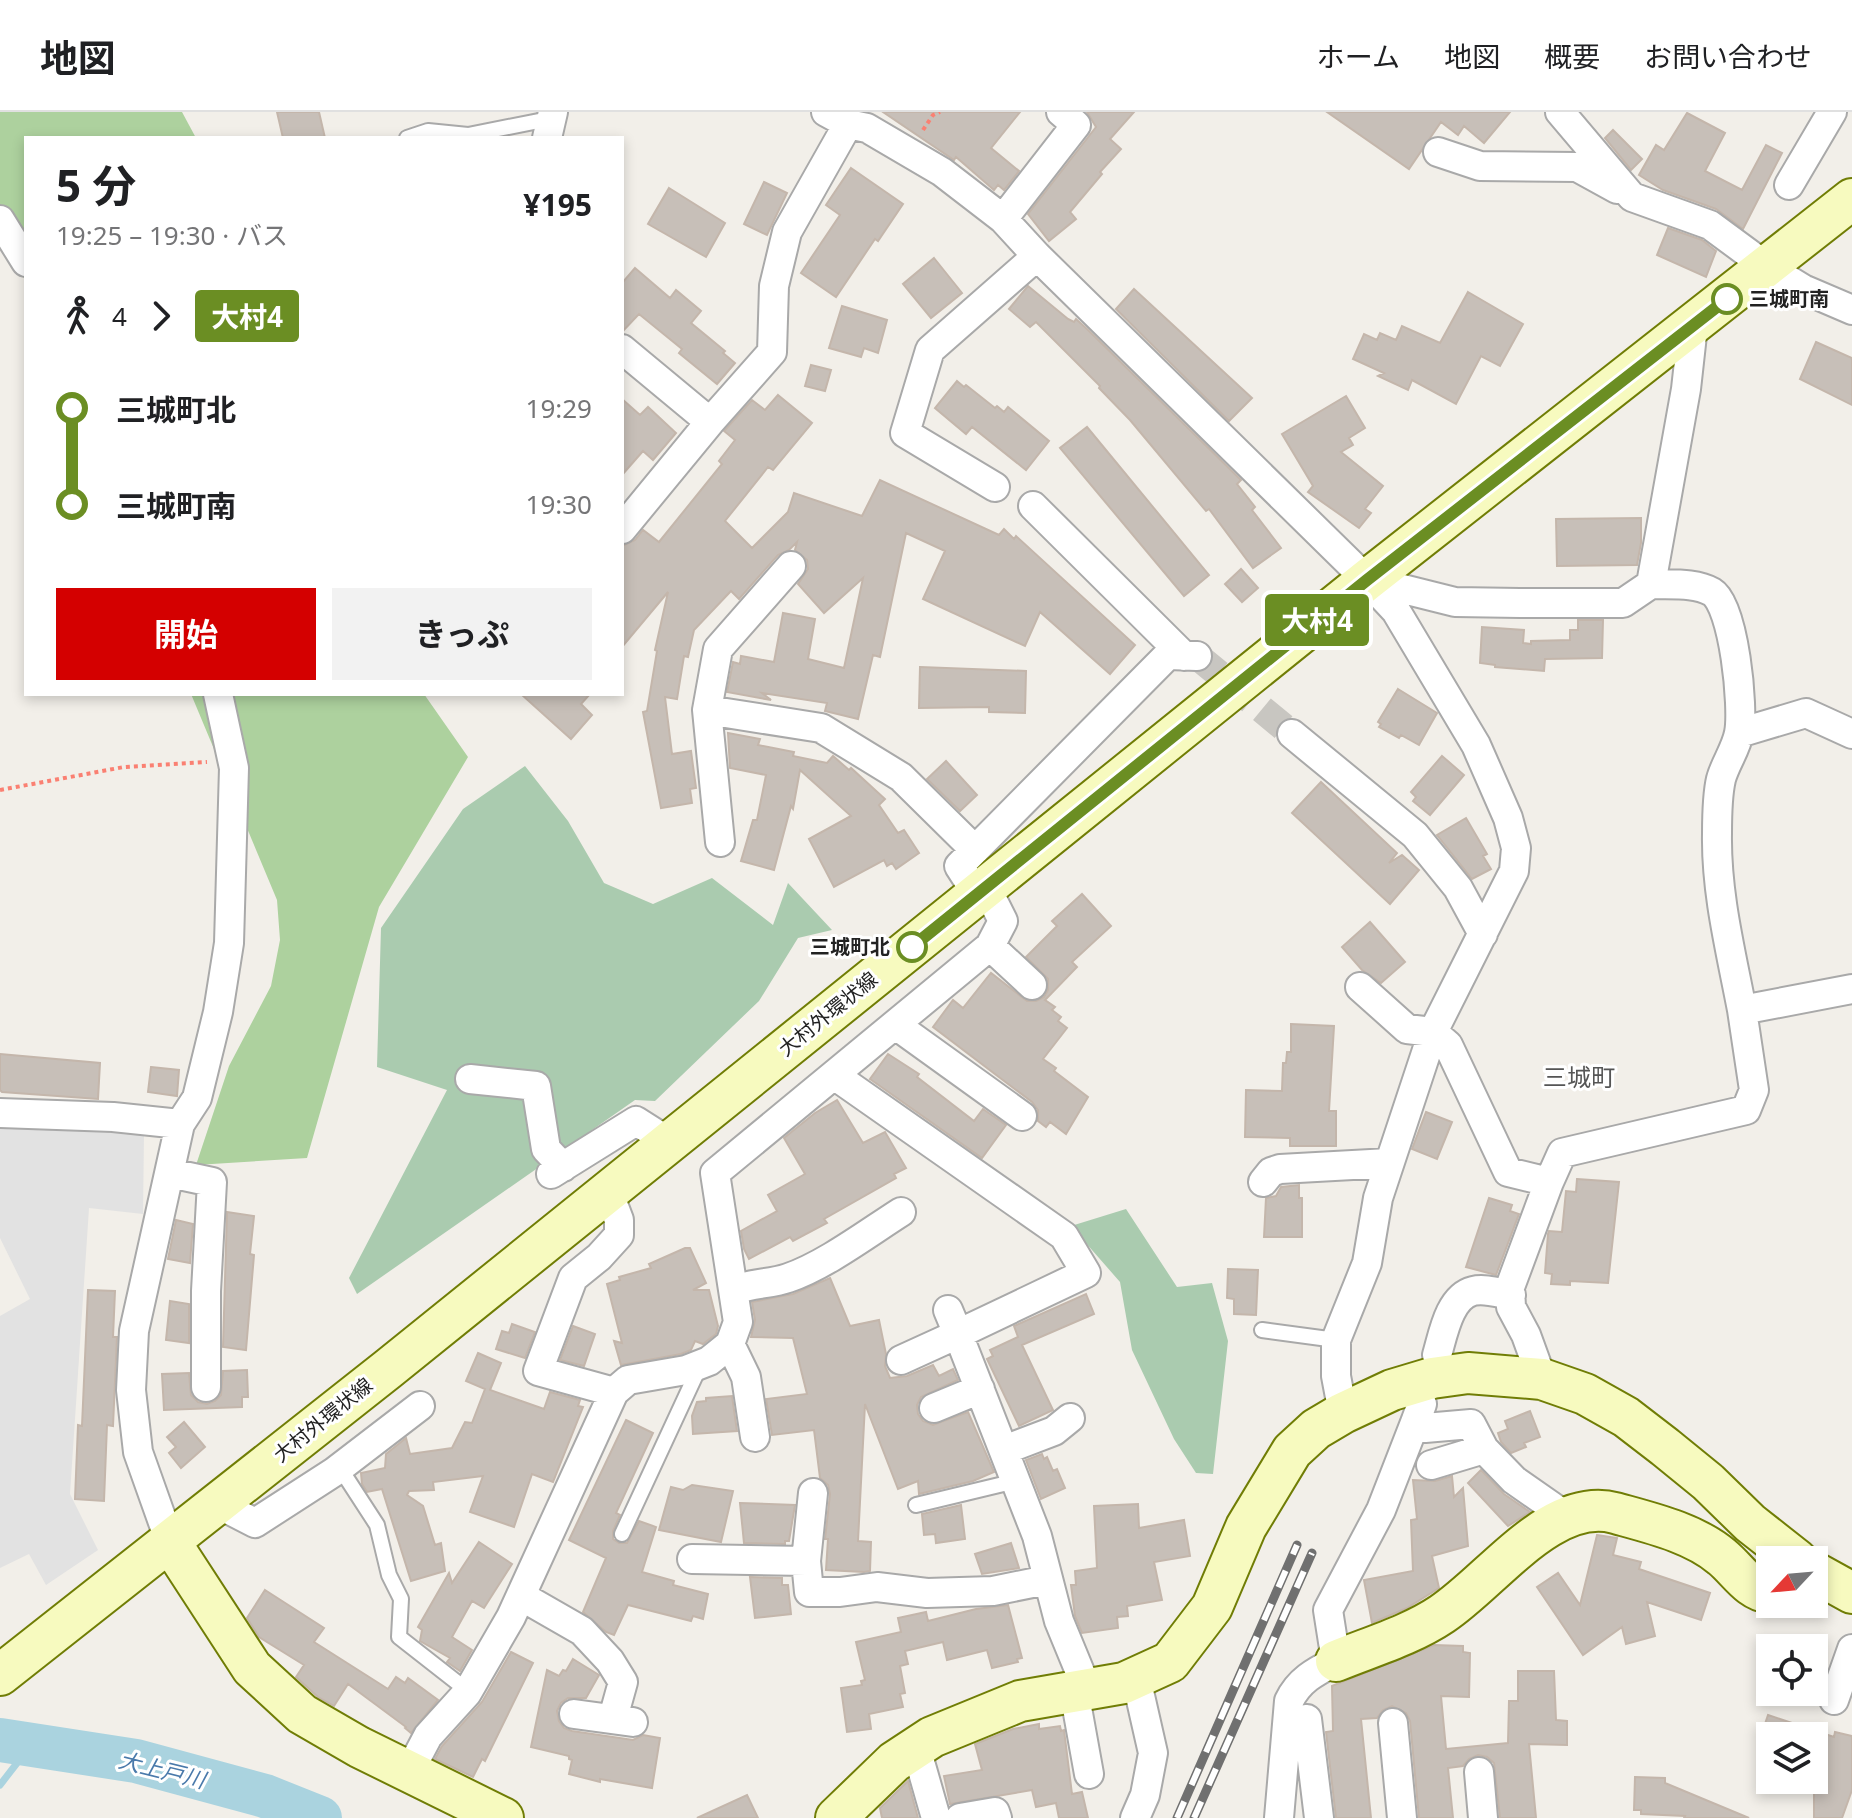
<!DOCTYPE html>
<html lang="ja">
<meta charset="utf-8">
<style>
:root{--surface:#fff;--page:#f2f2f2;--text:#202124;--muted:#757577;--line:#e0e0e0;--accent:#d40000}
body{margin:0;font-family:"Noto Sans","Noto Sans JP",sans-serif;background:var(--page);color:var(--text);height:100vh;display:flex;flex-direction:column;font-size:30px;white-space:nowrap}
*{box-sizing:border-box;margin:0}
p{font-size:26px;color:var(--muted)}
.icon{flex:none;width:44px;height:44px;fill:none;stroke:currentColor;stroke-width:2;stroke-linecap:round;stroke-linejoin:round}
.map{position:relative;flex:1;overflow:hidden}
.panel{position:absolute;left:24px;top:24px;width:600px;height:560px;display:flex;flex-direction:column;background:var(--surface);border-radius:0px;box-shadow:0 4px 12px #0003}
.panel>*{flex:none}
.badge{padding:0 16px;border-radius:6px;font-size:28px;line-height:52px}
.needle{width:52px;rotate:244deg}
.buttons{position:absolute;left:1756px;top:1434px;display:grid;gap:16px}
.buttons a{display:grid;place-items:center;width:72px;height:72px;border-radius:0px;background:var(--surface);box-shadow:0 4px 12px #0003;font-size:40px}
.map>.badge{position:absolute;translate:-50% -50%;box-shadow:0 0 0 4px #fff}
.legs{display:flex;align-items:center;gap:12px;height:88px;padding:0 32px;font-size:26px}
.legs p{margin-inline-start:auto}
.overview{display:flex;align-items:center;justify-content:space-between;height:136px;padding:0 32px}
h1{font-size:44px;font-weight:700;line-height:60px}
.button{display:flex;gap:16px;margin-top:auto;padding:16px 32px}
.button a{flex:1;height:92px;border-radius:0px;background:var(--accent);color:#fff;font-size:32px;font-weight:700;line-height:92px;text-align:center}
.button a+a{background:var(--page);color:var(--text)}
ul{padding:0 32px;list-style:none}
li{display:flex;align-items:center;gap:28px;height:96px;font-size:30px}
li i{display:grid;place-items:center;width:12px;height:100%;margin:0 10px;background:currentColor}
li i::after{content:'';width:20px;height:20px;margin:-10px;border:6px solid;border-radius:50%;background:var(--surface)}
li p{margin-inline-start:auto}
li:first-child i{background:linear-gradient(#0000 50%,currentColor 0)}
li:last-child i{background:linear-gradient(currentColor 50%,#0000 0)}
header{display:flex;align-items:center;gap:48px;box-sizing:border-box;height:112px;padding:0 40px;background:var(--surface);border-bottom:2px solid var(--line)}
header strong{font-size:38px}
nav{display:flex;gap:44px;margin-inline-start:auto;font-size:28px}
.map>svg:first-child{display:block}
.forest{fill:#add19e}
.cemetery{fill:#aacbaf}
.parking{fill:#e2e2e2}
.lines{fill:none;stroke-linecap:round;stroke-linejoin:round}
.stream{stroke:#aad3df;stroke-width:7}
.river{stroke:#aad3df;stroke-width:44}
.building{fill:#c7bfb8;stroke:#c4b6ab;stroke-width:2}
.street-tunnel{stroke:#c8c6c1;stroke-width:28;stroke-dasharray:28 14;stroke-linecap:butt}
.lane-casing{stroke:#a9a9a9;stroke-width:18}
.street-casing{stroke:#a9a9a9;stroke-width:32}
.secondary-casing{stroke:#707d05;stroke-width:44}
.path{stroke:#fa8072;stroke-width:4;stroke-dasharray:4 4;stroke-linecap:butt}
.lane{stroke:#fff;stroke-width:14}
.street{stroke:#fff;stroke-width:28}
.secondary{stroke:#f7fabf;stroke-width:40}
.rail-casing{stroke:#707070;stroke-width:9}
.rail{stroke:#fff;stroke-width:6;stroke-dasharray:18;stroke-linecap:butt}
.line-1-casing{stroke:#fff;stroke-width:18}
.line-1{stroke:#6b8e23;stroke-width:12}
.stop-1-dot{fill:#fff;stroke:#6b8e23;stroke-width:4}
.labels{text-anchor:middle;stroke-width:6;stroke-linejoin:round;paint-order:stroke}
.stop-label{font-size:20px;font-weight:bold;fill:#222;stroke:#fff;text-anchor:start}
.street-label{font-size:20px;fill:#222;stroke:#fff}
.water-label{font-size:22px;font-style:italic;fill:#4a7aab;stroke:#fff}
.quarter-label{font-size:24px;fill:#555;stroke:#fff}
</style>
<header>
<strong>地図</strong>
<nav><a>ホーム</a><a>地図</a><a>概要</a><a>お問い合わせ</a></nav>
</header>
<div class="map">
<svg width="1852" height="1706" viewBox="0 0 1852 1706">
<rect width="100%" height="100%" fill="#f2efe9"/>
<path class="forest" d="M0,0H182L196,26H26V171L0,109Z
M191,582H424L468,645L379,795L307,1046L196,1053L229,954L271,874L280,828L277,788Z"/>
<path class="cemetery" d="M525,654L568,709L604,771L653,792L712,766L773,813L788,771L832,818L798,826L759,889L655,989L635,988L357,1182L349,1166L447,978L377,955L381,816L463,697Z
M1126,1097L1177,1175L1212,1171L1228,1229L1213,1362L1196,1361L1174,1327L1132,1238L1120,1170L1071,1114Z"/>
<path class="parking" d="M0,1014L144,1022L143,1102L89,1096L70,1382L98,1438L46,1473L29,1442L0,1456V1204L30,1187L0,1126Z"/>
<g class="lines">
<path class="stream" d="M0,1673L31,1633"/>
<path class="river" d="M0,1628L136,1649L265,1684L320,1706"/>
</g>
<path class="building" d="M277,0H319L325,26H283Z
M883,0H1020L991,36L1019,59L1004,78L998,73L994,78L956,45L954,48Z
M1087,0H1134L1110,27L1121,37L1100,60L1102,62L1070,100L1076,107L1049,129L1028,102L1096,15Z
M1327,0H1510L1484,31L1464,14L1458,23L1441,10L1409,57Z
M1687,1L1725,21L1705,59L1742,78L1766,33L1782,41L1743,117L1716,97L1663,78L1639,63L1656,33L1664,38Z
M1613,18L1642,47L1631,58L1605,26Z
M851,56L903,92L878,129L875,127L836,185L801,161L840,103L826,93Z
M764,70L787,81L767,123L744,112Z
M669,76L725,111L706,145L648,112Z
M1668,116L1702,128L1716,139L1706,165L1657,143Z
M934,146L962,181L931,206L903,172Z
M635,156L670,186L676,178L701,199L691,211L725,239L723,241L735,251L717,272L679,241L682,237L639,202L622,220V171Z
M1028,174L1068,207L1074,210L1076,207L1087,217L1241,368L1237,372L1255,395L1252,398L1281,436L1253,456L1209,397L1206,399L1130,308L1099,276L1100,274L1036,210L1030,215L1009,197Z
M1134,177L1252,286L1229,309L1116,197Z
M1468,180L1523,212L1500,254L1481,244L1456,292L1412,268L1408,278L1378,264L1384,261L1353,247L1364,222L1377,228L1380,221L1396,228L1402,214L1440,231Z
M842,194L887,208L878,241L864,236L861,245L829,236Z
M1816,230L1852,246V293L1800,267Z
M811,253L831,258L825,279L805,274Z
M957,269L964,275L966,273L995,296L997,294L1004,300L1008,295L1049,329L1026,358L972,315L966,322L935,296Z
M778,283L812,311L773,358L768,355L725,409L752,436L788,400L794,381L862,404L880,368L999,423L1004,417L1014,427L1016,424L1135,533L1110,562L1040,500L1025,534L923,487L945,439L906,421L880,545L873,543L858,607L825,599L827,591L762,581L771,588L727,580L733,550L740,552L741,544L774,550L783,501L815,507L808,547L844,556L863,466L824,501L798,472L808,457L807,448L795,438L797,430L789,438L778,443L739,487L731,479L694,518L688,545L684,544L677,587L665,585L672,642L691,639L696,676L690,677L692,691L661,696L643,600L647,599L657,539L655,538L668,480L622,535V434L635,428L643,418L659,430L722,352L719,349L735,328L724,319L752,288L765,298Z
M1346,284L1365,316L1349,326L1353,333L1341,340L1383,374L1365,397L1371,401L1359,416L1308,380L1313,374L1282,322Z
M622,287L640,303L648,295L676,321L653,348L643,339L622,363Z
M1087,315L1209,463L1184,484L1060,336Z
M1641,406V431L1637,453L1557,454L1556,407Z
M1241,457L1258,476L1242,490L1225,472Z
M1578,508H1603L1602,546L1545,547L1544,559L1495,555V553L1480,551L1482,515L1524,518L1523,531L1531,532V529L1570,528V518H1578Z
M920,555L1026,559L1025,601L989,600V595L919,596Z
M1398,577L1437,601L1419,633L1401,623L1399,626L1379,615L1381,612L1378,610Z
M521,582H590L581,592L592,603L571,627Z
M728,621L760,627L758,633L794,640L793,644L827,651L833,644L849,658L851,656L885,687L879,693L898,721L904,718L919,741L896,757L892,751L887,754L884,748L834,775L809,727L851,704L800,658L793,697L791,694L774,758L741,749L753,708H757L766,663L730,656Z
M1442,644L1464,663L1430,703L1413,689L1416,685L1411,680Z
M946,649L977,683L960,699L927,667Z
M1321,670L1397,741L1389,751L1402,743L1419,758L1390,792L1292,701Z
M1466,706L1487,742L1483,744L1491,757L1472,767L1437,723Z
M1082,782L1111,814L1072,850L1077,855L1045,888L1055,895L1052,898L1061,905L1058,909L1067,916L1043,947L1056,956L1054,959L1088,985L1066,1022L1050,1010L1046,1015L1038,1009V998L1032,990L933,915L953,888L963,896L991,861L1027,889H1036L1044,885L1048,878V867L1026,845L1057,814L1052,809Z
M1370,810L1405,850L1381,871L1362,858L1342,835Z
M1291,912L1334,914L1329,999H1336V1034H1290V1026L1245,1025L1246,978L1282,979L1283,951H1286L1287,940H1291Z
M0,942L100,951L98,987L2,980L0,978Z
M888,942L919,962L917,965L974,1009L983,997L1006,1013L982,1046L870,967Z
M151,955L179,958L177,984L148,980Z
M837,988L863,1031L885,1020L906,1056L894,1062L896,1066L824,1107L827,1111L793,1129L790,1125L749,1147L744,1137L741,1119L777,1099L768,1083L805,1062L784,1026L815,1001Z
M1426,1000L1452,1010L1437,1047L1412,1037Z
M1577,1067L1619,1070L1608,1171L1570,1169V1173L1551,1172L1552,1162L1545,1161L1548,1122L1549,1119L1562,1120L1566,1079L1576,1080Z
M1299,1073V1086H1302V1125H1264L1266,1086L1276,1084L1281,1075Z
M1489,1086L1512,1093L1510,1099L1519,1102L1496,1163L1466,1155Z
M227,1100L254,1104L250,1142L254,1143L246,1238L223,1235Z
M176,1108L193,1112L190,1151L168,1147Z
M685,1136H690L706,1171L693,1178H709L718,1214L716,1222L703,1232L695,1229L691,1238L681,1242L621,1253L614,1229L622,1231L607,1172L620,1168L619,1165L651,1156L649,1152Z
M1228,1157L1258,1158L1256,1203L1234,1202V1187L1227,1186Z
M830,1166L850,1214L879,1208L886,1242L885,1254L890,1266L907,1264L933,1253L939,1264L953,1257L958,1268L921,1285L917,1293L918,1302L923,1309L933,1313L968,1300L994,1360L973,1369L919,1382L918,1369L898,1377L865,1292L858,1429L871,1430L870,1459L864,1460L826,1458L828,1427H825L830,1382L828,1373L820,1366L814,1318L772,1323L766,1287L807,1282L793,1226L751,1225L755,1208L752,1190L793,1182Z
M88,1178L115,1179L113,1225H117L113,1314L107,1313L104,1389L75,1387L78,1313L82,1314Z
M1086,1182L1094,1202L1022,1233L1053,1298L1019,1314L987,1247L993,1244L990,1238L1018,1225L1014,1214Z
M170,1189L189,1192V1231L166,1228Z
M512,1212L535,1220L525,1246L496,1237L502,1219L509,1221Z
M573,1214L595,1222L584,1254L560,1248Z
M478,1241L501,1251L490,1278L544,1297L550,1280L580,1288L578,1294L583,1295L553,1370L532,1362L514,1415L470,1400L483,1364L433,1370L434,1378L409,1379L407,1383L423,1394L435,1433L441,1431L445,1459L411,1469L382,1377L367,1380L362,1372L361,1361L385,1356L386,1342L406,1326L410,1342L452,1336L465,1310L472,1311L485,1277L466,1269Z
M247,1258L248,1285H242V1295L164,1298L162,1262L189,1261L191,1283L198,1290L207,1292L215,1289L221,1283L223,1259Z
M732,1284L737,1319L693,1322L692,1304L697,1290L706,1289V1286Z
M1530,1299L1540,1325L1524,1331L1526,1335L1511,1341L1501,1330L1498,1321L1508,1317L1505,1309Z
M626,1308L653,1321L616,1401L620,1403L613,1419V1427L619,1431H627L639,1409L656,1415L642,1460L674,1469L673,1473L708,1482L703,1507L693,1504L691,1509L628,1493L614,1523L606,1520L583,1500L606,1446L569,1428Z
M184,1310L205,1335L181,1356L169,1341L176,1335L167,1325Z
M1042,1342L1044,1347L1047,1345L1053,1359L1057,1357L1065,1376L1041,1387L1026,1348Z
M1481,1358L1504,1382L1530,1400L1508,1414L1468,1371Z
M1452,1364L1454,1385L1463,1376L1468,1434L1432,1444L1439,1476L1407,1496L1372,1511L1364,1468L1413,1459L1411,1408L1417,1407L1413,1368L1435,1369Z
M692,1373L733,1379L721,1430L659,1418L671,1375L683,1378Z
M740,1391L795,1393L789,1429H785V1432L744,1431Z
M1138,1392L1139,1416L1184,1408L1190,1444L1154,1450L1162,1488L1127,1494L1128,1504L1117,1505L1118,1516L1082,1521L1075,1504L1071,1473H1076L1075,1459L1097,1456L1094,1394Z
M961,1393L965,1427L936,1431L935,1422L924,1423L922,1402Z
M1597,1423L1617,1426L1613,1443L1641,1450L1639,1457L1710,1481L1701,1508L1647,1490L1655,1524L1626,1532L1622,1515L1583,1543L1537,1475L1558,1461L1580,1493Z
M479,1430L512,1452L484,1496L472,1489L452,1525L472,1538L460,1559L447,1550L450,1546L420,1529L422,1518L418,1515L449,1461L452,1471Z
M1011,1431L1019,1456L982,1462L975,1442Z
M750,1465L782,1466V1473H788L791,1502L755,1506Z
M265,1478L324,1516L314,1530L388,1577L396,1565L405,1571L408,1566L438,1588L411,1621L405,1616L406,1615L348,1572L334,1594L318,1585L296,1565L304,1553L259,1525L247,1506Z
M1008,1493L1022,1546L1017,1547L1018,1550L992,1556L987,1538L947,1548L943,1530L905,1539L908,1552L900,1554L905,1581L900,1582L903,1595L869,1602L871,1617L847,1620L841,1576L862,1573L861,1569L865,1568L856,1530L901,1520L898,1506L926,1500L928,1509L976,1497Z
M1434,1533L1463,1534V1540L1470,1541L1469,1585L1441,1584L1446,1637L1508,1631L1509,1589H1518V1559H1554L1556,1608L1567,1609V1633L1529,1632L1536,1706H1500L1494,1651L1487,1645L1478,1643L1469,1647L1463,1654L1448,1656L1453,1706H1419L1410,1609L1406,1601L1392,1594L1383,1598L1377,1606L1361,1607L1371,1706H1336L1326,1620L1333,1619L1332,1574Z
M511,1540L533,1551L485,1649L482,1647L473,1665L435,1647L442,1634L482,1590Z
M573,1547L599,1563L586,1586H568L561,1591L557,1599L559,1609L564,1616L572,1619L633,1628L643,1623L660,1626L652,1676L600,1667V1670L569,1662L572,1648L569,1647V1644L531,1635L547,1558L559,1564L563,1558L566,1559Z
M1768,1603L1834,1625L1835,1620L1852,1624V1678L1842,1706H1814V1624H1761Z
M1039,1612V1617L1060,1614L1061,1619L1064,1618L1072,1682L1082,1680L1088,1706H1059L1056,1691L1036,1695L1032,1678L950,1692L944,1664L982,1658L975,1632L1013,1617Z
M1635,1665L1665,1666V1671L1749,1706H1684L1685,1704L1641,1702V1698H1634Z
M908,1669L918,1706H882L880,1696Z
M747,1683L758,1706H697Z"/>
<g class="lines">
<path class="street-tunnel" d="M1197,544L1292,622"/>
<g class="lane-casing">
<path id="lane" d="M407,26L428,19L468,23L549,7
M1262,1218L1336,1228
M340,1356L377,1413L389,1463L401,1487L399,1525L468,1579
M916,1393L1016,1369
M622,1422L699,1256"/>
</g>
<g class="street-casing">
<path id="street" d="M826,0L848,12L867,16L942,60L1003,107L1037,144L1367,468L1396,499L1476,633L1508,706L1516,736L1514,759L1433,920L1378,1086L1367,1151L1336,1228V1264L1343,1301
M1560,0L1632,85L1710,113L1767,155L1803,177L1852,198
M547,26L553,0
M1438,40L1480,54L1577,55L1617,77
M1789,73L1832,0
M1003,107L1076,13L1061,0
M0,108L26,150
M622,237L710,310
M995,375L905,321L930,238L1037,144
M1033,394L1184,544
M622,417L710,310L772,240L774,174L787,120L848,12
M791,454L718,537L707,598L821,616L901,665L975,738
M1367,468L1455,490L1520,491H1623L1651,472L1686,277L1693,214
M1651,472C1670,473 1695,470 1712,480C1734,493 1744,596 1739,621C1736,637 1725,652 1721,667C1717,684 1717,705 1717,722C1716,782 1731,840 1742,898
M707,598L720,730
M1739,621L1806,601L1852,622
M1292,622L1415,723L1458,776L1483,822
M977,782L959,754L1168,543L1197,544
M990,834L1032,873
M1360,875L1407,917L1433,920L1448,933L1508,1060L1549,1070L1510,1175L1511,1195L1526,1223L1542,1267
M897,914L1022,1004
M834,963L1064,1124L1086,1161L958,1222L948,1198
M470,967L536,974L546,1037L563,1055
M0,1001L113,1005L180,1012
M170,1061L212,1070L206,1179V1275
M551,1062L636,1009L669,1030
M1263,1070L1271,1060L1280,1057L1389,1051
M1549,1070L1562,1041L1746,998L1754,978L1742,898L1852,877
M608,1079L619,1108V1123L599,1145L573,1166L538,1259L614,1280
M734,1178C752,1171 771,1172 788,1166C824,1154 868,1121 901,1100
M730,1232L746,1265L755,1325
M1437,1243C1443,1223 1449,1185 1473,1179C1485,1176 1499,1181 1511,1183
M901,1248L958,1222L1037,1424L1059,1509L1087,1577
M1422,1292L1416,1308L1425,1316L1471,1312L1484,1337
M934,1296L980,1277
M1004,1338L1054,1319L1070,1306
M1431,1353L1484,1337L1514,1368L1567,1405
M218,1392L255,1411L334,1360L420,1294
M170,1430L138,1340L131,1278L134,1219L180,1012L197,986L218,900L229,831L234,656L218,582
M692,1447L806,1449L809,1480H840L877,1475L927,1481L993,1479L1047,1468
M806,1449L813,1381
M521,1484L582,1519L610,1549L623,1570L613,1606
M1074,1579L1089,1662
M1834,1588L1852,1537
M574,1602L633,1610
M1307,1607L1319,1706
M1393,1611L1402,1706
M916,1636L936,1706
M409,1660L428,1624L467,1581L511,1505L614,1280L628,1268L686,1258L709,1249L730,1232L738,1210L715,1061L990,834L1003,809L986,775
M1479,1660L1483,1706
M960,1706L995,1700L997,1706
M1135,1706L1145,1683L1153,1641L1136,1566
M1279,1706L1289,1589C1299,1568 1315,1560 1336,1549L1328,1498L1381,1398L1416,1308"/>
</g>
<g class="secondary-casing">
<path id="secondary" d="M170,1430L252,1556L302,1602L359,1635L503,1706
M1814,1460L1852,1481
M1336,1549C1370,1535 1411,1523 1442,1502C1491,1470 1551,1384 1615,1401C1651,1411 1694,1421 1722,1445C1738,1458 1749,1479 1770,1481
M0,1563L388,1257L1367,468L1852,87
M836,1706L894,1650L932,1625L1020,1589L1124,1571L1170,1550L1212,1495L1246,1415L1292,1339L1316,1317L1343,1301L1392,1278L1432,1266L1468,1261L1542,1267L1585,1282L1626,1305L1665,1335L1708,1370L1750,1411L1797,1448"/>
</g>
<path class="path" d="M923,18L933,3L940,0
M0,678L124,655L207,650"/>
<use href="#lane" class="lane"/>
<use href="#street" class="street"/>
<use href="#secondary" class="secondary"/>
<g class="rail-casing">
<path id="rail" d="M1177,1706L1297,1433
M1194,1706L1312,1441"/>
</g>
<use href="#rail" class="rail"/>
</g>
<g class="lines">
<g class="line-1-casing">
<path id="line-1" d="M912,835L1367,468L1727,187"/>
</g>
<use href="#line-1" class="line-1"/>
</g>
<g class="stop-1-dot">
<circle cx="1727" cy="187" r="14"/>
<circle cx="912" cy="835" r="14"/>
</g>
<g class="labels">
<g class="stop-label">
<text x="1749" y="194">三城町南</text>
<text x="890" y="842" text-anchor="end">三城町北</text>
</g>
<g class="street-label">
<text transform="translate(828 902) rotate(-39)" y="7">大村外環状線</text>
<text transform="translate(323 1308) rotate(-39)" y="7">大村外環状線</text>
</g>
<g class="water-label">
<text transform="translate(162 1658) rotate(14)" y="8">大上戸川</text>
</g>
<g class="quarter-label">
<text x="1579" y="974">三城町</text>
</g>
</g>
</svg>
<div class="buttons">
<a><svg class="needle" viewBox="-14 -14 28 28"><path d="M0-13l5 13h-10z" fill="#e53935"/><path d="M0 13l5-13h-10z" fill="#757577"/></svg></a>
<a><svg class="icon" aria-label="locate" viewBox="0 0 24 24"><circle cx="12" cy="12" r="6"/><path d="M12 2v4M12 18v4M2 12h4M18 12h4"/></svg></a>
<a><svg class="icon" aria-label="layers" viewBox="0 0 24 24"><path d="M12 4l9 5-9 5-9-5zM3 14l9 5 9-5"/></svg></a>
</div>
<b class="badge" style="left:1317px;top:508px;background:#6b8e23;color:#fff">大村4</b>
<section class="panel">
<div class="overview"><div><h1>5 分</h1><p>19:25 – 19:30 · バス</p></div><b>¥195</b></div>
<div class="legs"><svg class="icon" aria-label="walk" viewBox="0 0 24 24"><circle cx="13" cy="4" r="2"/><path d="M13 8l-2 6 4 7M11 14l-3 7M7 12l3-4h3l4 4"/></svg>4<svg class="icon" aria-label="forward" viewBox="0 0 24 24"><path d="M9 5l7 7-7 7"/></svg><b class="badge" style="background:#6b8e23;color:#fff">大村4</b></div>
<ul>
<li><i style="color:#6b8e23"></i><b>三城町北</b><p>19:29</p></li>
<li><i style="color:#6b8e23"></i><b>三城町南</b><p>19:30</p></li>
</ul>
<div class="button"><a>開始</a><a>きっぷ</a></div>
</section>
</div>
